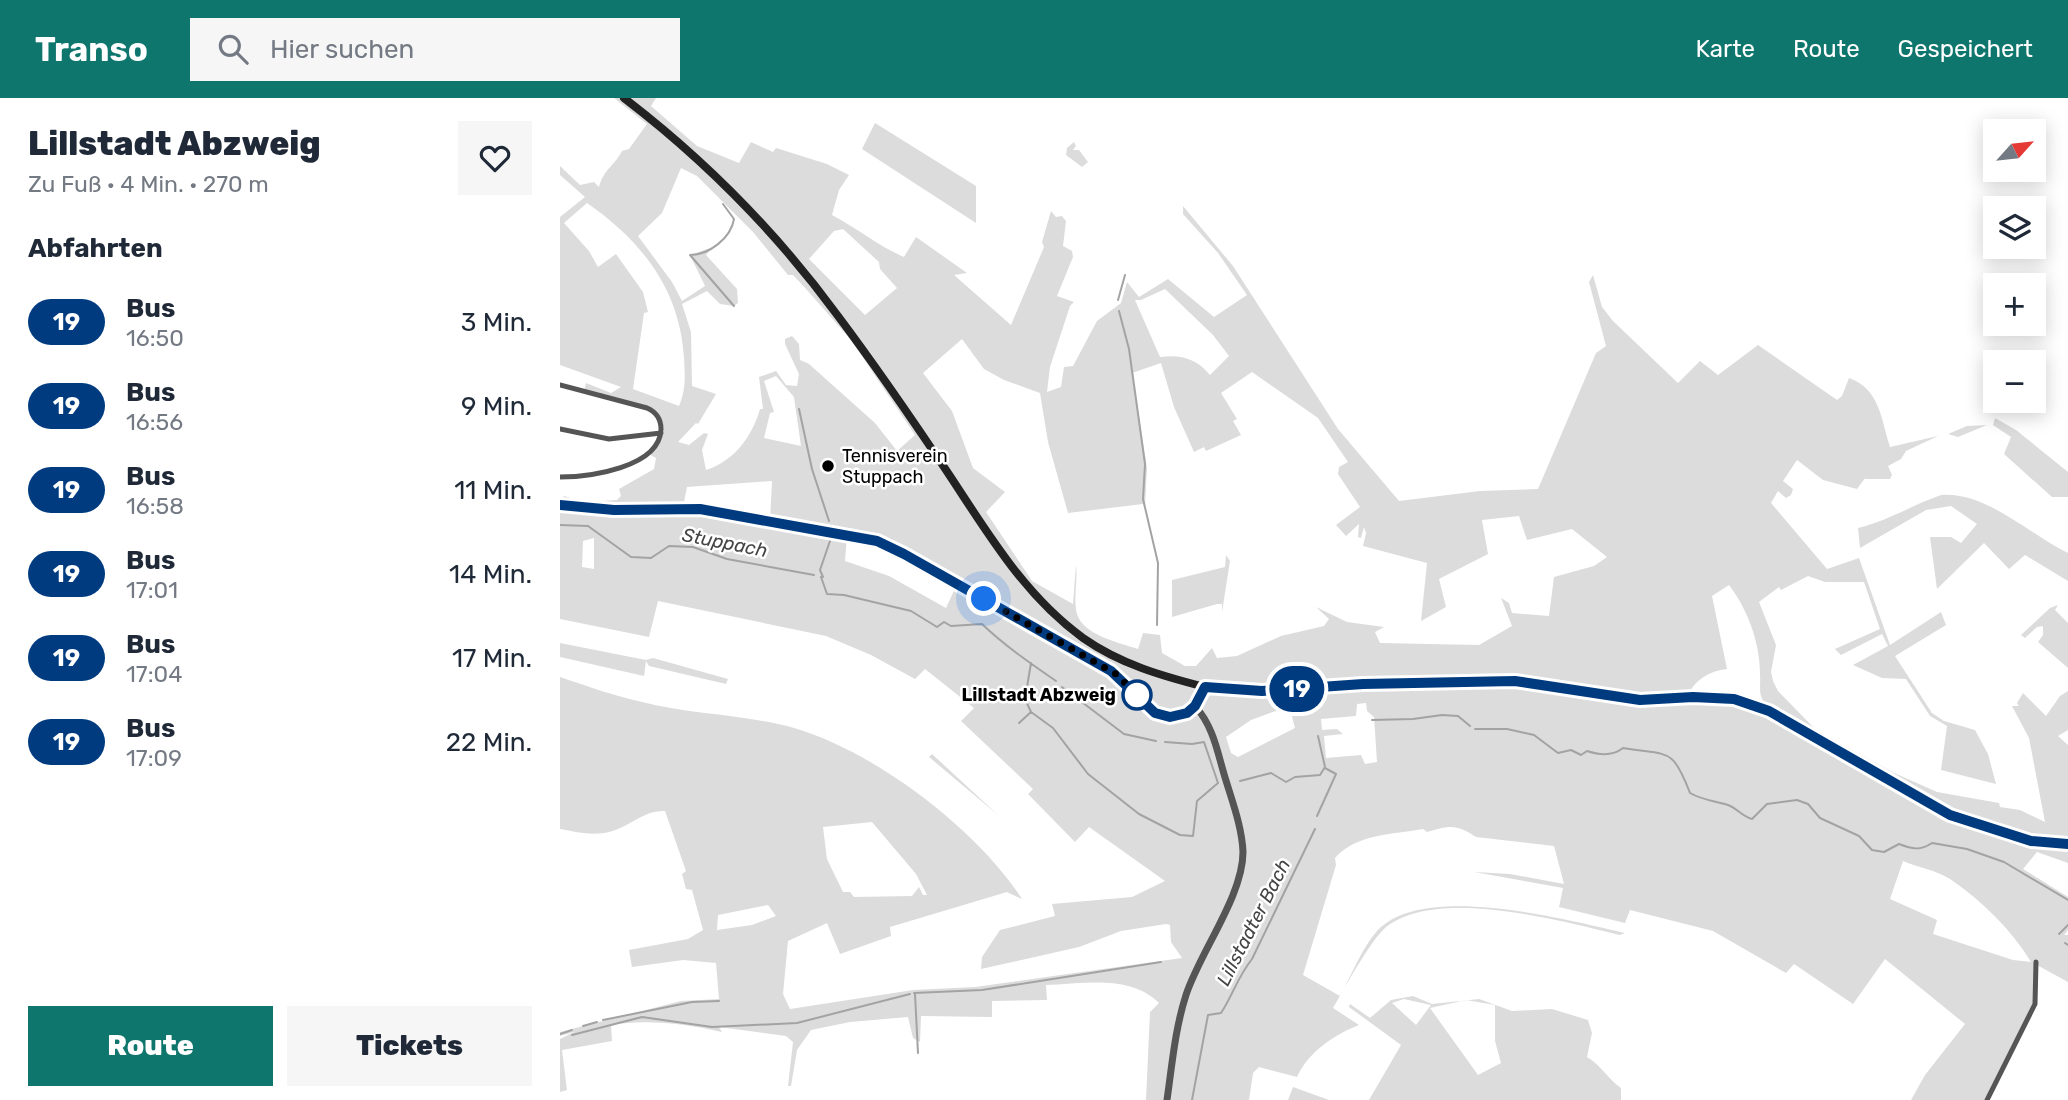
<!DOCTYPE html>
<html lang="de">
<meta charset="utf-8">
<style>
:root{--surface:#fff;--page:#f6f6f7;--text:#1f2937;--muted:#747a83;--accent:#0f766e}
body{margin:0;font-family:Rubik,sans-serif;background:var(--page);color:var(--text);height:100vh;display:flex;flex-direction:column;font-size:26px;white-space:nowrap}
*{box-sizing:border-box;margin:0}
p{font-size:23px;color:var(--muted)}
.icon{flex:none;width:38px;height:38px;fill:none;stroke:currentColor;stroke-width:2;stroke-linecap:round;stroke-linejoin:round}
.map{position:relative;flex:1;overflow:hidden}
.sheet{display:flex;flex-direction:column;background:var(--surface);width:560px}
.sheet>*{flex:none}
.badge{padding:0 14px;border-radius:23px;font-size:24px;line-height:46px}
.needle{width:46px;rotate:63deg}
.fabs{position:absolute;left:1423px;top:21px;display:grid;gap:14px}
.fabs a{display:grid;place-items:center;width:63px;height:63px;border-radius:0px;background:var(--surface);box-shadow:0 4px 18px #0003;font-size:35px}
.you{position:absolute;width:35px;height:35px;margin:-18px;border:5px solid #fff;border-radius:50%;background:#1a73e8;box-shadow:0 0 0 10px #1a73e833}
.map>.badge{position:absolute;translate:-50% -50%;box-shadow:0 0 0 4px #fff}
h2{padding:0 28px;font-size:26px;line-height:63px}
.round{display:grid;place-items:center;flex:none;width:74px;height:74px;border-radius:0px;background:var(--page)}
.summary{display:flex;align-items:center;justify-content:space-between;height:119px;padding:0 28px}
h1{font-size:33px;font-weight:800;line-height:52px}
.action{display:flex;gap:14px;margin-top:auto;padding:14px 28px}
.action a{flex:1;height:80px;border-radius:0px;background:var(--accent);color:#fff;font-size:28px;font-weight:800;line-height:80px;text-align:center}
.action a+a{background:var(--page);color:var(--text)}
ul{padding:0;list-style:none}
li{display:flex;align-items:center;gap:21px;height:84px;padding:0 28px}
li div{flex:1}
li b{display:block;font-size:26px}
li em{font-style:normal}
li .badge{min-width:77px;font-weight:700;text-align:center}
header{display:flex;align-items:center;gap:42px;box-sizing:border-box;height:98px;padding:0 35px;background:var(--accent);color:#fff}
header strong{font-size:33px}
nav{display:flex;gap:38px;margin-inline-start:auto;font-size:24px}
.search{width:490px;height:63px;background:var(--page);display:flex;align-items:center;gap:18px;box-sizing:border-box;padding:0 24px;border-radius:0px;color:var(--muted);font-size:26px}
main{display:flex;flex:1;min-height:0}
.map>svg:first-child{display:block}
.green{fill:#dcdcdc;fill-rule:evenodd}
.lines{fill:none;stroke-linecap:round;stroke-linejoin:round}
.stream{stroke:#a3a3a3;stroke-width:2}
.primary-casing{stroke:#dbdbdb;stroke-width:12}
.minor{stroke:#555;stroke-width:5}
.tertiary{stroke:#555;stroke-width:7}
.secondary{stroke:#222;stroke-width:8}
.primary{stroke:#000;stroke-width:9}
.line-casing{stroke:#fff;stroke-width:16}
.line{stroke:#003b80;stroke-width:10}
.walk{stroke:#000;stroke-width:7;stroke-dasharray:0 12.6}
.poi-dot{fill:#000;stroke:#fff;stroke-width:2.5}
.stop-dot{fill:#fff;stroke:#003b80;stroke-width:3.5}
.labels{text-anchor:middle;stroke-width:5;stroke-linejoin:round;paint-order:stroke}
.poi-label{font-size:18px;fill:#000;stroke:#fff;text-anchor:start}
.stop-label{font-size:18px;font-weight:bold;fill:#000;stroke:#fff;text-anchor:end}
.water-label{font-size:19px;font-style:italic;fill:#444;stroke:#fff}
</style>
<header>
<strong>Transo</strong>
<div class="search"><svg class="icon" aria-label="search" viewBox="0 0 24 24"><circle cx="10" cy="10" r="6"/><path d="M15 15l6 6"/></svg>Hier suchen</div>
<nav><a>Karte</a><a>Route</a><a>Gespeichert</a></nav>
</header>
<main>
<section class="sheet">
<div class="summary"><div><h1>Lillstadt Abzweig</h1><p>Zu Fuß · 4 Min. · 270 m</p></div><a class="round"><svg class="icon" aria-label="heart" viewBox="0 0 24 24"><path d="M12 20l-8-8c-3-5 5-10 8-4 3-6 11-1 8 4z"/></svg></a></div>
<h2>Abfahrten</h2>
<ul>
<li><span class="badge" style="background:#003b80;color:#fff">19</span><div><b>Bus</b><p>16:50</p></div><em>3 Min.</em></li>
<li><span class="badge" style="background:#003b80;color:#fff">19</span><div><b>Bus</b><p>16:56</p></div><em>9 Min.</em></li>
<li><span class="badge" style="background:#003b80;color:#fff">19</span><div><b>Bus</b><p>16:58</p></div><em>11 Min.</em></li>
<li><span class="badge" style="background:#003b80;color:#fff">19</span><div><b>Bus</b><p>17:01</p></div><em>14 Min.</em></li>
<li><span class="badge" style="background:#003b80;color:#fff">19</span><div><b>Bus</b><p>17:04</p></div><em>17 Min.</em></li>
<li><span class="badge" style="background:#003b80;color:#fff">19</span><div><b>Bus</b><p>17:09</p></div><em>22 Min.</em></li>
</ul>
<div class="action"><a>Route</a><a>Tickets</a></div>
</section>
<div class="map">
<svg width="1508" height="1002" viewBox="0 0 1508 1002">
<rect width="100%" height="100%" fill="#fff"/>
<path class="green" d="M54,0H96L91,8L137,48L179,65L191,44L213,54L216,50L267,66L289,77L279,92L272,117C297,130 318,148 344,159L356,139L407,175L394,177L451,227L484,149L482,144L491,113L496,119L502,118L506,123L503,148L512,153L513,159L497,198L514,204L510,208L490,269L487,294L501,289L504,269L513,268L537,223L561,205L567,184L579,199L608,181L654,219L687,197L658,155L623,116V108L673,168L778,331L839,403L920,393L978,391L1036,255L1046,248L1029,184L1033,177L1042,209L1053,223L1118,285L1140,263L1158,277L1198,247L1277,302L1282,298L1289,280C1320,291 1321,321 1330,349L1378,338L1346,353L1341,361L1328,368L1332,377L1330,381H1304L1308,376L1297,391L1263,382L1237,362L1223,383L1233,391L1231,397L1226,400L1218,393L1211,405L1267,471L1299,460L1330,547L1381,514L1386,527L1335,558L1372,615L1384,623L1415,632L1428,656L1436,686L1381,672L1387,628L1370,618L1346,581L1322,580L1293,567L1328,548L1322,536L1281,557L1275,551L1320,531L1304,484H1265L1248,478L1221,492L1219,489L1199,504L1216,547L1211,574L1213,583L1218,593L1255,631L1332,674L1377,694L1439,705L1440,709L1460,712L1485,724L1469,640L1452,608H1459L1457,605L1463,595L1486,618L1500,598L1508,593V632L1498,638L1508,647V765L1477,754L1463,771L1508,799V832L1504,837H1508V884L1477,867L1475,906L1427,1002H1351L1365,977L1405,926L1325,861L1293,906L1234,866L1226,875L1153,833L1070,812L1065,825L999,809L1003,790L914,774L950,776L1004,786L994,748L916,739C895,725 888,728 867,734L863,731C831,737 798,735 775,760L776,767L743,877L780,898C791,878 802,850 817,833C863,783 1007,822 1065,835L1060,837C1003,823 875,788 825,830C811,842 783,892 773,910L799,927C774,937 748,954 737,979L699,969L693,975L689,1002H586L590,914L599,905C570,876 523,886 486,887L487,902L432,903V919L361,918L360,944L353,940L348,919L290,924L251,932L237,952L231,988H228L233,944L226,938L159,929L162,934C126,926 87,921 51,927L52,943L2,952L7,992L0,994V941L14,934L0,938V934L121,903L159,901L156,865L123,862L72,869L69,852L128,841L143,832L132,792L126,791L122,776L126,773L105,713C83,712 70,729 49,734C33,738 16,734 0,731V579C27,588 54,598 82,604C132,617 185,616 234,630C314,653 417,731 462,801L447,794L330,829L331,838L280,856L267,825L228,843L223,896L230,911L353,892L415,889L622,860L611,844L610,827L606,826L561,833L519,849L421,871L422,859L440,832L495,818L492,806L572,799L605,783L529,729L515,744L468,696L473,691L401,623L414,610L365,571L355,581L311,557L266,538L98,503L89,539L0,521V404L4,398L24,404L57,402L61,398L59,391L94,371L96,360L87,355L101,335L94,314L24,294L26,285L51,295L61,289L0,267V119L25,99L0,77V68L20,87L34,84L39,89C43,72 55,67 62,53L69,51L87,26ZM121,70L137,78L193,134L228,177H233L247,192L291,242L355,337L337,353L315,325L249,266L240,262L239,246L232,238L225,241V246L239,276L237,288L226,287L216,273L199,279L203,311H200C192,339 174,363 146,372L142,352L148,336L144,335L129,347L118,344L136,325L138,326L156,296L132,288L131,234L122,206L147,193L160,206L174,208L178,205L177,191L146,157L153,149L130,157L145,188L122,203L112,184L78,138L102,115ZM27,105C82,143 120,192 124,260C125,278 126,292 119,308L73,291L84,215L88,214L83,194L56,156L38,169L29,153L4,125ZM283,131L319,164L320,171L337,190L305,217L249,161L274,133ZM605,191L653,237L669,258L650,277C637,261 621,256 600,259L575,202H581ZM402,241L424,271L444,282L480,295L488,344L508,415L583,406L585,409L587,370L572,275L601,265L614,309L634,354L644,349L646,353L681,337L673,323L677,321L661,295L692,274L758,320L788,364L779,369L778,376L800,409L776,427L786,438L799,426L798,439L801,440L804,429L806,435L803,448L867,465L861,523L886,509L879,481L928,456L922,422L959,418L967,442L1012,431L1047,459L1034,468L994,479L989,518L952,515L949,505L941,500L952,528L919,547L820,545L815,534L824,529L787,524L756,509L769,521L764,528L721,538L677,558L657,560L652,550L636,568H625L602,555L600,537L583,535L578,551C560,545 523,537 517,516C513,501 518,482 516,467L513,506L472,483L426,414L445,394L413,370L392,313L363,275ZM216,278L234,299L241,348L204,340L210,315L214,314L204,283ZM212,383L210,423L123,409L127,389ZM287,437L308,441L397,486L386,510L329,478L285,463ZM34,440V471L22,469L23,443ZM1169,487C1188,512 1200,545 1200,576C1201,595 1197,594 1208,612L1145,599H1127C1134,582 1149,573 1167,571L1152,498ZM806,605L807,613L814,619L817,664L805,666L801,657L766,660L764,638L783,636L777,631L762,632L761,621L796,618L797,606ZM729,608L735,630L678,659L671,655L666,639L691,622ZM312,724L356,776L367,797H363L359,789L352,798L294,799L290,794H283L267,761L263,729ZM1343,763C1357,769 1378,773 1390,781C1422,803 1451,831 1471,864L1453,862L1373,836L1377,822L1330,801ZM208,807L216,818L192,827L157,832L158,817Z
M315,25L416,88V125L302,51Z
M514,44L516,48L513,52H519L528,64L522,69L506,57L507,50Z
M1435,320L1456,332L1508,374V399H1492L1444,356L1451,339L1433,327Z
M1427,327L1398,339L1388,336L1407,328Z
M1381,397C1426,393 1470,437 1508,455V483L1465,457L1449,471L1424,445L1377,491L1370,439H1391L1401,445L1417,426L1391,408L1366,412L1300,450L1298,430C1328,423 1352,407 1381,397Z
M666,457L670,463L662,514V506H657L612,519V482L665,469Z
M1498,507L1495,512L1508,525V570L1478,544L1483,537V528L1477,529L1465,540L1461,537L1490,510Z
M0,545L86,562L93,560L168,581L166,586L89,568L86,563L84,578L0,559Z
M372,656L438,717L369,659Z
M853,898L872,906L919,901L952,913L992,911L1028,922L1032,935L1027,959C1042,968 1047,980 1061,990V1002H809L841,947L789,909L790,906L810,920L831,902ZM844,901L871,907L856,927L832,905ZM906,902L935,907V943L941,965L918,977L870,910Z
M733,989L769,1002H728Z"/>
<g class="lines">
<path class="stream" d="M163,106L174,121C171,140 149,157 130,157L174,208
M558,202L565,177
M559,213L569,251L585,366L583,401L598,465L597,527
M239,311L252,371L269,423
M190,425L206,427
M0,427L28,428L71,459L91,460L109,448L133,449L167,461L254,477
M219,430L246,435
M263,438L282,442
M288,442L325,452
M261,479L267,496L284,497L351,513L377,529L384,524L391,528L422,526C445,548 470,565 496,583
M263,479L260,472L271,440
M471,565L465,601L471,614L493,630L528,676L579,716L620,737L633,738L637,703L658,685L644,644L632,646L605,644
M502,589L564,636L596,643
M812,622L853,621L882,617L898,618L910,628
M459,625L471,614
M915,631H947L974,637L998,655L1011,652L1021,657L1027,653C1039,657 1053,658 1063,650C1109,658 1112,648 1130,695C1142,702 1155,703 1168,707C1177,710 1181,718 1192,721L1207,706L1237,702L1248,706L1260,720L1299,738L1312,752L1324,754L1339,746C1352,751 1360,753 1372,745L1407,751L1444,764L1508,802
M680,683L711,675L726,684L735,679L760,677L765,669L758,638
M757,718L776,676L765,670
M1499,836L1508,827
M1505,845L1508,847
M354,895L422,892L601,864
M355,896L358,955
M43,922L132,904L159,903
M23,928L37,924
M0,936L12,932
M12,937L82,919L152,929L237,925L350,896
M632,1002L648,917L661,915C673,897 677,880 692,861L755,731"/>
<g class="primary-casing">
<path id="primary" d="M0,407L54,412L140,411L317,443L556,576L595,615L610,619L627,616L635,608L645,589L702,593L803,586L955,583L1080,602L1133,599L1174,601L1209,613L1390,717L1471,743L1508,746"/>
</g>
<path class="minor" d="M0,287L87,310C96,314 101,321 101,331C100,370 28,379 0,379
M0,331L49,341L101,335
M1427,1002L1475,906L1476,864"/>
<path class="tertiary" d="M607,1002C612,967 615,931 626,897C640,854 683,798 683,754C682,728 671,700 664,676C657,652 653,628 635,608"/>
<path class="secondary" d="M64,0C145,62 217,135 278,218C317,270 354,324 390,378C429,437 465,498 523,540C560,566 602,578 645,589"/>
<use href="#primary" class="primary"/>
</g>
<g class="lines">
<g class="line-casing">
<path id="line" d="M0,407L54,412L140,411L317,443L344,456L551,573L595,615L610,619L627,615L635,608L645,589L702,593L803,586L955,583L1080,602L1133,599L1174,601L1209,613L1390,717L1471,743L1508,746"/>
</g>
<use href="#line" class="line"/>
<path class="walk" d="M424,501L556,576L577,597"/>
</g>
<circle class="poi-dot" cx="268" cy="368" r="7"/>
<circle class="stop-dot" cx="577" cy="597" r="14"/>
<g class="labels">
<g class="poi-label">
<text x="282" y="364">Tennisverein<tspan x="282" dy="21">Stuppach</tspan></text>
</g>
<g class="stop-label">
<text x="556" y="603">Lillstadt Abzweig</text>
</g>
<g class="water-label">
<text transform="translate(165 444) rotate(11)" y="7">Stuppach</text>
<text transform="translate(693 824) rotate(-63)" y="7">Lillstadter Bach</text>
</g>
</g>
</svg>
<div class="fabs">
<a><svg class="needle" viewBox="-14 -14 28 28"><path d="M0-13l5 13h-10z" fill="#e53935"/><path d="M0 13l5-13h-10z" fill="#747a83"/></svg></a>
<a><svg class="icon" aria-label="layers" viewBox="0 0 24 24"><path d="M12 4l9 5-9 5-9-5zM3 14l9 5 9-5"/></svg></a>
<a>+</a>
<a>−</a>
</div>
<div class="you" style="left:424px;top:501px"></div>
<b class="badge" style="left:737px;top:591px;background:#003b80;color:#fff">19</b>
</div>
</main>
